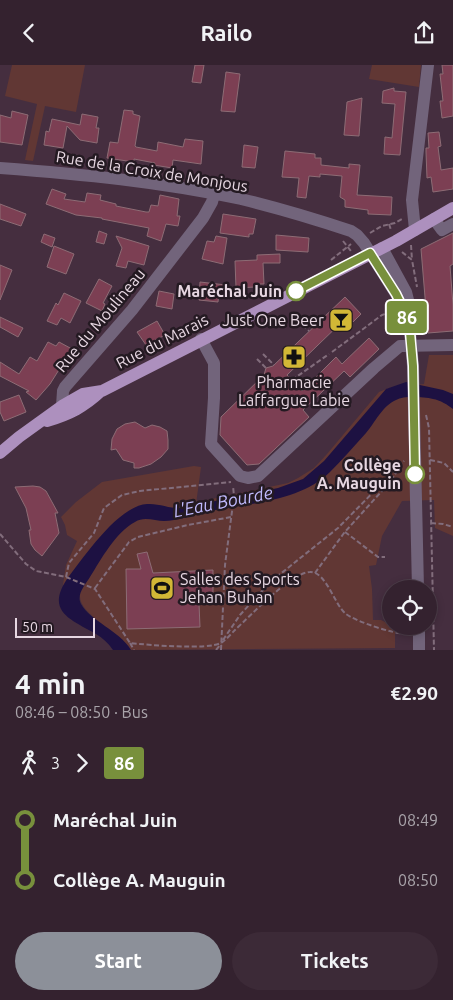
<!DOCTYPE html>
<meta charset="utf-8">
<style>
:root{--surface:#34222f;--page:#3c2a37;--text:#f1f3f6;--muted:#a9a4aa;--line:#4e3f4b;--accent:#8c9099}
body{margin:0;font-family:Ubuntu,sans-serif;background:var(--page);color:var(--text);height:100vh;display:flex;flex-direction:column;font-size:19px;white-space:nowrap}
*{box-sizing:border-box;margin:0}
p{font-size:16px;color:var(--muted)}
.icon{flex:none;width:28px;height:28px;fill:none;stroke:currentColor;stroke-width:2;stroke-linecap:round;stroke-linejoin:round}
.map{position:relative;height:585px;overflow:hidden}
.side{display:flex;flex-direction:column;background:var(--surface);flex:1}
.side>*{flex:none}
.badge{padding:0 10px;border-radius:4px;font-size:18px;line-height:32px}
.controls{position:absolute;left:382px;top:515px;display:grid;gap:10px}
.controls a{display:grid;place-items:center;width:55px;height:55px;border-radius:50%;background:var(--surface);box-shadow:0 2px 8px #0003,0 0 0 1px var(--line);font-size:25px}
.scale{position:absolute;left:15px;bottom:12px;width:80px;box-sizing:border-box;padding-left:5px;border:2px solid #e7d7e2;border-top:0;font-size:14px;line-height:18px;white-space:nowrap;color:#e7d7e2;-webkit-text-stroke:4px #241a22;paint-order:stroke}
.map>.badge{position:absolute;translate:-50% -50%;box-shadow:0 0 0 2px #fff}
.legs{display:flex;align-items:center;gap:8px;height:55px;padding:0 15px;font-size:16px}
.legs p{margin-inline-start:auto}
.head{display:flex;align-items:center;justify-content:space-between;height:85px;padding:0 15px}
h1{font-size:28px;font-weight:700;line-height:38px}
.cta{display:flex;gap:10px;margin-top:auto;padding:10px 15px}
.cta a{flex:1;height:58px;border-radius:30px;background:var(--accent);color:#fff;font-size:20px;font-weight:700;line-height:58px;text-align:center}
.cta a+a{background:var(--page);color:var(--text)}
ul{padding:0 15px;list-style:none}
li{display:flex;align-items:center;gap:18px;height:60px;font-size:19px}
li i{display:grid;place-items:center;width:8px;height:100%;margin:0 6px;background:currentColor}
li i::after{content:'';width:12px;height:12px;margin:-6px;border:4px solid;border-radius:50%;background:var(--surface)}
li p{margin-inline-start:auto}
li:first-child i{background:linear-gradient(#0000 50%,currentColor 0)}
li:last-child i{background:linear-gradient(currentColor 50%,#0000 0)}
header{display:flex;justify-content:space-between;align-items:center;height:65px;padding:0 15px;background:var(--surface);font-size:22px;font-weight:700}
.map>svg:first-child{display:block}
.green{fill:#613734}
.water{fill:#1d1142}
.building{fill:#7c3f53;stroke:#8d6c75}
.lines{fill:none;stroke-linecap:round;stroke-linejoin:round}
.path{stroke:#826d7c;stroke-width:2;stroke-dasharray:5 2.5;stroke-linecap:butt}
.minor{stroke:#72647b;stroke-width:12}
.major{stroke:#ad90be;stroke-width:12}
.line-1-casing{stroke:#fff;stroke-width:11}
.line-1{stroke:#78903c;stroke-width:8}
.stop-1-dot{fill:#fff;stroke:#78903c;stroke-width:2.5}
.labels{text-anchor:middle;stroke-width:5;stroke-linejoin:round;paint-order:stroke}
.street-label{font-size:16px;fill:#e7d7e2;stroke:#241a22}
.stop-label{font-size:16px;font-weight:bold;fill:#e7d7e2;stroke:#241a22;text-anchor:end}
.poi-label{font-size:16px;fill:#e7d7e2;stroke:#241a22;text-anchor:end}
.water-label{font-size:18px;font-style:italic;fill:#bfb9fc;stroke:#241a22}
</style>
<header><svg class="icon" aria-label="back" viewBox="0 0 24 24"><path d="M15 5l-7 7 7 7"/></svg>Railo<svg class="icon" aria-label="share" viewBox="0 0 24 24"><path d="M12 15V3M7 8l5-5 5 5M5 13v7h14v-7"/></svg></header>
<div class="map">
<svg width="453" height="585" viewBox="0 0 453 585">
<rect width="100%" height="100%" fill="#452e3f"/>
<path class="green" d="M12,0H85L76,47L45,41L33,96L25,95L37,39L5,31Z
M372,0H421L419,22L369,14Z
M429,290H453V471L435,463L434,435L402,436L382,471L376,500L369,501L372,524L373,555H381L391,560V561H395V583L131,585C120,568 78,549 80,530L63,520L66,500L77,476L67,470L65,460L61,452L76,437L102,417L194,401L201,402L196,439L207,435L288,418L298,413L314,403L327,389L379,327L389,323L424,319Z"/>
<path class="water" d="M406,317L443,325L453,329V344C448,340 440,335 433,334C423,332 405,330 396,335C382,341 375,358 366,368C354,381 342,395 330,407C298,438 246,438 205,447C192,450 177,456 164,456C155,456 144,451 135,457C116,467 101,494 90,512C85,520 76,530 81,539C90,556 119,565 131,585H113C108,578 103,573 96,569C72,555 45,547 67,514C84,492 118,441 147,439C159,438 170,444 182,443L278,423L303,414L324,396L386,324Z"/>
<path class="building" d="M195,0H204L201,18L192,17Z
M442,0H453V51L442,53L440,36H443L440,9H443Z
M226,7L240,9L235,47L221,46Z
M394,23V26L406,27L400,90L384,89L385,72L392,73L395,39L382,38L383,26Z
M362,33L359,71L344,70L347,37Z
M124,45L133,46V49L140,51L135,81L136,82L157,86L158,77L183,82L185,74L203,76L201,99L173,95L172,103L154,100L155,98L134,94V97L107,93L110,77L118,78Z
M12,46L28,50L22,80L0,77V50L11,53Z
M82,49L98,52L96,63H99L97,78L80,75L67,61L63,83L44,80L46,66L49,67L52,54L80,60Z
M439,67L441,81L438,82L441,105L453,103V124L433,127L431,112L427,113L426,87V83H429L428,68Z
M244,80L258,82L255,103L242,102Z
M285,86L315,89V93H321V100L349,103V99L360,100L357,130L392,132L391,150L368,149V145L345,142V135L340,132L342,111L320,109V112L309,111L306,133L297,132L299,113L282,112Z
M52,124L66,129L64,134L85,137L87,128L101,130L100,135L116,139V141L146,147H149L151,140L158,141L160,130L179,134L177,151H180L178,161L166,159L161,176L147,171L149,163L102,154V153L76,150L46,139Z
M0,139L26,149L21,161L0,154Z
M223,149L256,154L253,169H249V172L220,168Z
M99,166L107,169L104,179L96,177Z
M453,168V199L450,201L453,240V266L428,268L421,184Z
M44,169L55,173L52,182L41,177Z
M276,170L309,173L308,187L276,185Z
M116,171L149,181L144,200L128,196L126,203L116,201L122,183Z
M216,171L227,173L223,199L202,194L207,176L214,177Z
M54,181L74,189L66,209L47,202Z
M280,189V198H263L264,219H255V222L236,223L235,196L257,195V190Z
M0,200L12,205L0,235Z
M99,214L112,221L103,238L105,239L102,246L86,238Z
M200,217L226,220V228L219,227L218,237L199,235Z
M159,226L174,229L172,244L156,241Z
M64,228L81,236L70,258L61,253L57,260L47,256L56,238L58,240Z
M345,232L361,249L353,257L348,251L287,310L302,326L336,292L342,299L369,273L379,284L350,312L344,306L303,345L309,352L259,399L247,400L220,370L221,352L264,310L266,303L273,301Z
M0,252L23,263L18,272L0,262Z
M157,256L165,270L146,280L137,267Z
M48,277L56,281L59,277L72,284L50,319L36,335L26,327L29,326L0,311V297L19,309L30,292L37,296Z
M19,330L26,347L4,356L0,347V337Z
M135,357L145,363L152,360L160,362L167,366L168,375V384L161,392L151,399L139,403H134V398L123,395L116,384L111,385L112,374L117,364L125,359Z
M33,421L40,422L46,426L58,448H55L59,468L42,491L35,485L31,479L29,465H31L26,443L15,422Z
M147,487L153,508L213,505V539H199L200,562L127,564L126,504H141L137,489Z"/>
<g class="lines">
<path class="path" d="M389,159L391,165
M370,168L382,161L395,158L402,154
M343,176L351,186
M411,180L412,195
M402,187L412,195L417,222
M331,195L351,179
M422,246L423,269
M297,255L309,266
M332,287L382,250L391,247
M263,289L274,300
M257,294L266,303
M292,315L329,289
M311,338L315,342
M426,350L429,363L434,585
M430,395L444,398L453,407
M431,458L443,459L453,462
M345,467L378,492H385
M0,469L26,499L36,506L66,512L95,524L130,578C148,580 207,585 221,578C226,575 231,569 235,565C250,551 292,507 310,507C326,506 335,541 346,549C357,557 394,569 407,569
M315,508L344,468L390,417L401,400
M66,512L69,498L94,468L104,443L122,430L140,426L231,417
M95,523L129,477L138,472L188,460L231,452
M223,575L240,550L260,528L279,510L338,463L404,396
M130,578L134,585
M216,585L221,579
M221,585L225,500L234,431L233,421"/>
<path class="minor" d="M0,103C80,109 162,117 241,134C278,143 315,154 351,166L357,170L364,178L396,229L409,256
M434,154L442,165L453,159
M415,165L412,135L428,0
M382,183L406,227L409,239V256L413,301L418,524
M201,274L214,298V333L211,379L240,411L248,413L258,411L374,303L400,281L453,280
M62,341L63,326L65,322L132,245L203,153L212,137L214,129
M419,561V585"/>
<path class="major" d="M47,356C70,349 84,342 101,326
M0,388L19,372L62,341L83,329L102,326L396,176L453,143"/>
</g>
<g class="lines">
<g class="line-1-casing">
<path id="line-1" d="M296,226L370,188L396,229L409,256L413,301L415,409"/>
</g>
<use href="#line-1" class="line-1"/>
</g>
<defs>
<g id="bar-square" transform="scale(1.25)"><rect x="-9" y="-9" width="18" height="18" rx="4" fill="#d2b736" stroke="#241a22"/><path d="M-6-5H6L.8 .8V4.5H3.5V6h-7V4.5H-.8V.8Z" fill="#111"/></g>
<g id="pharmacy-square" transform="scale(1.25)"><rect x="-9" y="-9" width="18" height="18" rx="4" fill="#d2b736" stroke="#241a22"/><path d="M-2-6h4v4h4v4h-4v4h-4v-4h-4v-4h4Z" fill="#111"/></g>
<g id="stadium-square" transform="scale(1.25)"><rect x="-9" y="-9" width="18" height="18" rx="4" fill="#d2b736" stroke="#241a22"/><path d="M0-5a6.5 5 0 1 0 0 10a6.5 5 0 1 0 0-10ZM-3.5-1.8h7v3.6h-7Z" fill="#111"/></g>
</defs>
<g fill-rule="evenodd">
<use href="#bar-square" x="341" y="255"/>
<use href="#pharmacy-square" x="294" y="292"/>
<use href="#stadium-square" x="162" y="523"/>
</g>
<g class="stop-1-dot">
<circle cx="296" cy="226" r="9"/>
<circle cx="415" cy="409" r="9"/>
</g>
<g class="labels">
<g class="street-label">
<text transform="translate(152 106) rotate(9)" y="6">Rue de la Croix de Monjous</text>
<text transform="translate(100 255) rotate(-50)" y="6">Rue du Moulineau</text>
<text transform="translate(162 276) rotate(-27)" y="6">Rue du Marais</text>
</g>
<g class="stop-label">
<text x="282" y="232">Maréchal Juin</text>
<text x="401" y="406">Collège<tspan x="401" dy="18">A. Mauguin</tspan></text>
</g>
<g class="poi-label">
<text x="324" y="261">Just One Beer</text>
<text x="294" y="323" text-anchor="middle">Pharmacie<tspan x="294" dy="18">Laffargue Labie</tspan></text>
<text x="180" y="520" text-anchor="start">Salles des Sports<tspan x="180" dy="18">Jehan Buhan</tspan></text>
</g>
<g class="water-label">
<text transform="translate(223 437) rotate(-11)" y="6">L'Eau Bourde</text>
</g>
</g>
</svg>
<div class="controls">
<a><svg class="icon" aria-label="locate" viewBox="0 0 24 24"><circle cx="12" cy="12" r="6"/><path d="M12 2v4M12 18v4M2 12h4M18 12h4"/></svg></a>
</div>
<div class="scale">50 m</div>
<b class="badge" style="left:407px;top:252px;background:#78903c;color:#fff">86</b>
</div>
<section class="side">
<div class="head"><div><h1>4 min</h1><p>08:46 – 08:50 · Bus</p></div><b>€2.90</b></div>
<div class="legs"><svg class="icon" aria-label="walk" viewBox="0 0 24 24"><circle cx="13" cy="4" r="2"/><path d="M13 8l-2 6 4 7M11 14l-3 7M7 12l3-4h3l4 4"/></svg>3<svg class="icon" aria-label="forward" viewBox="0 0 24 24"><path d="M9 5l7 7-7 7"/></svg><b class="badge" style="background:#78903c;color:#fff">86</b></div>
<ul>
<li><i style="color:#78903c"></i><b>Maréchal Juin</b><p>08:49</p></li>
<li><i style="color:#78903c"></i><b>Collège A. Mauguin</b><p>08:50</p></li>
</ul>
<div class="cta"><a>Start</a><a>Tickets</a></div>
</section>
